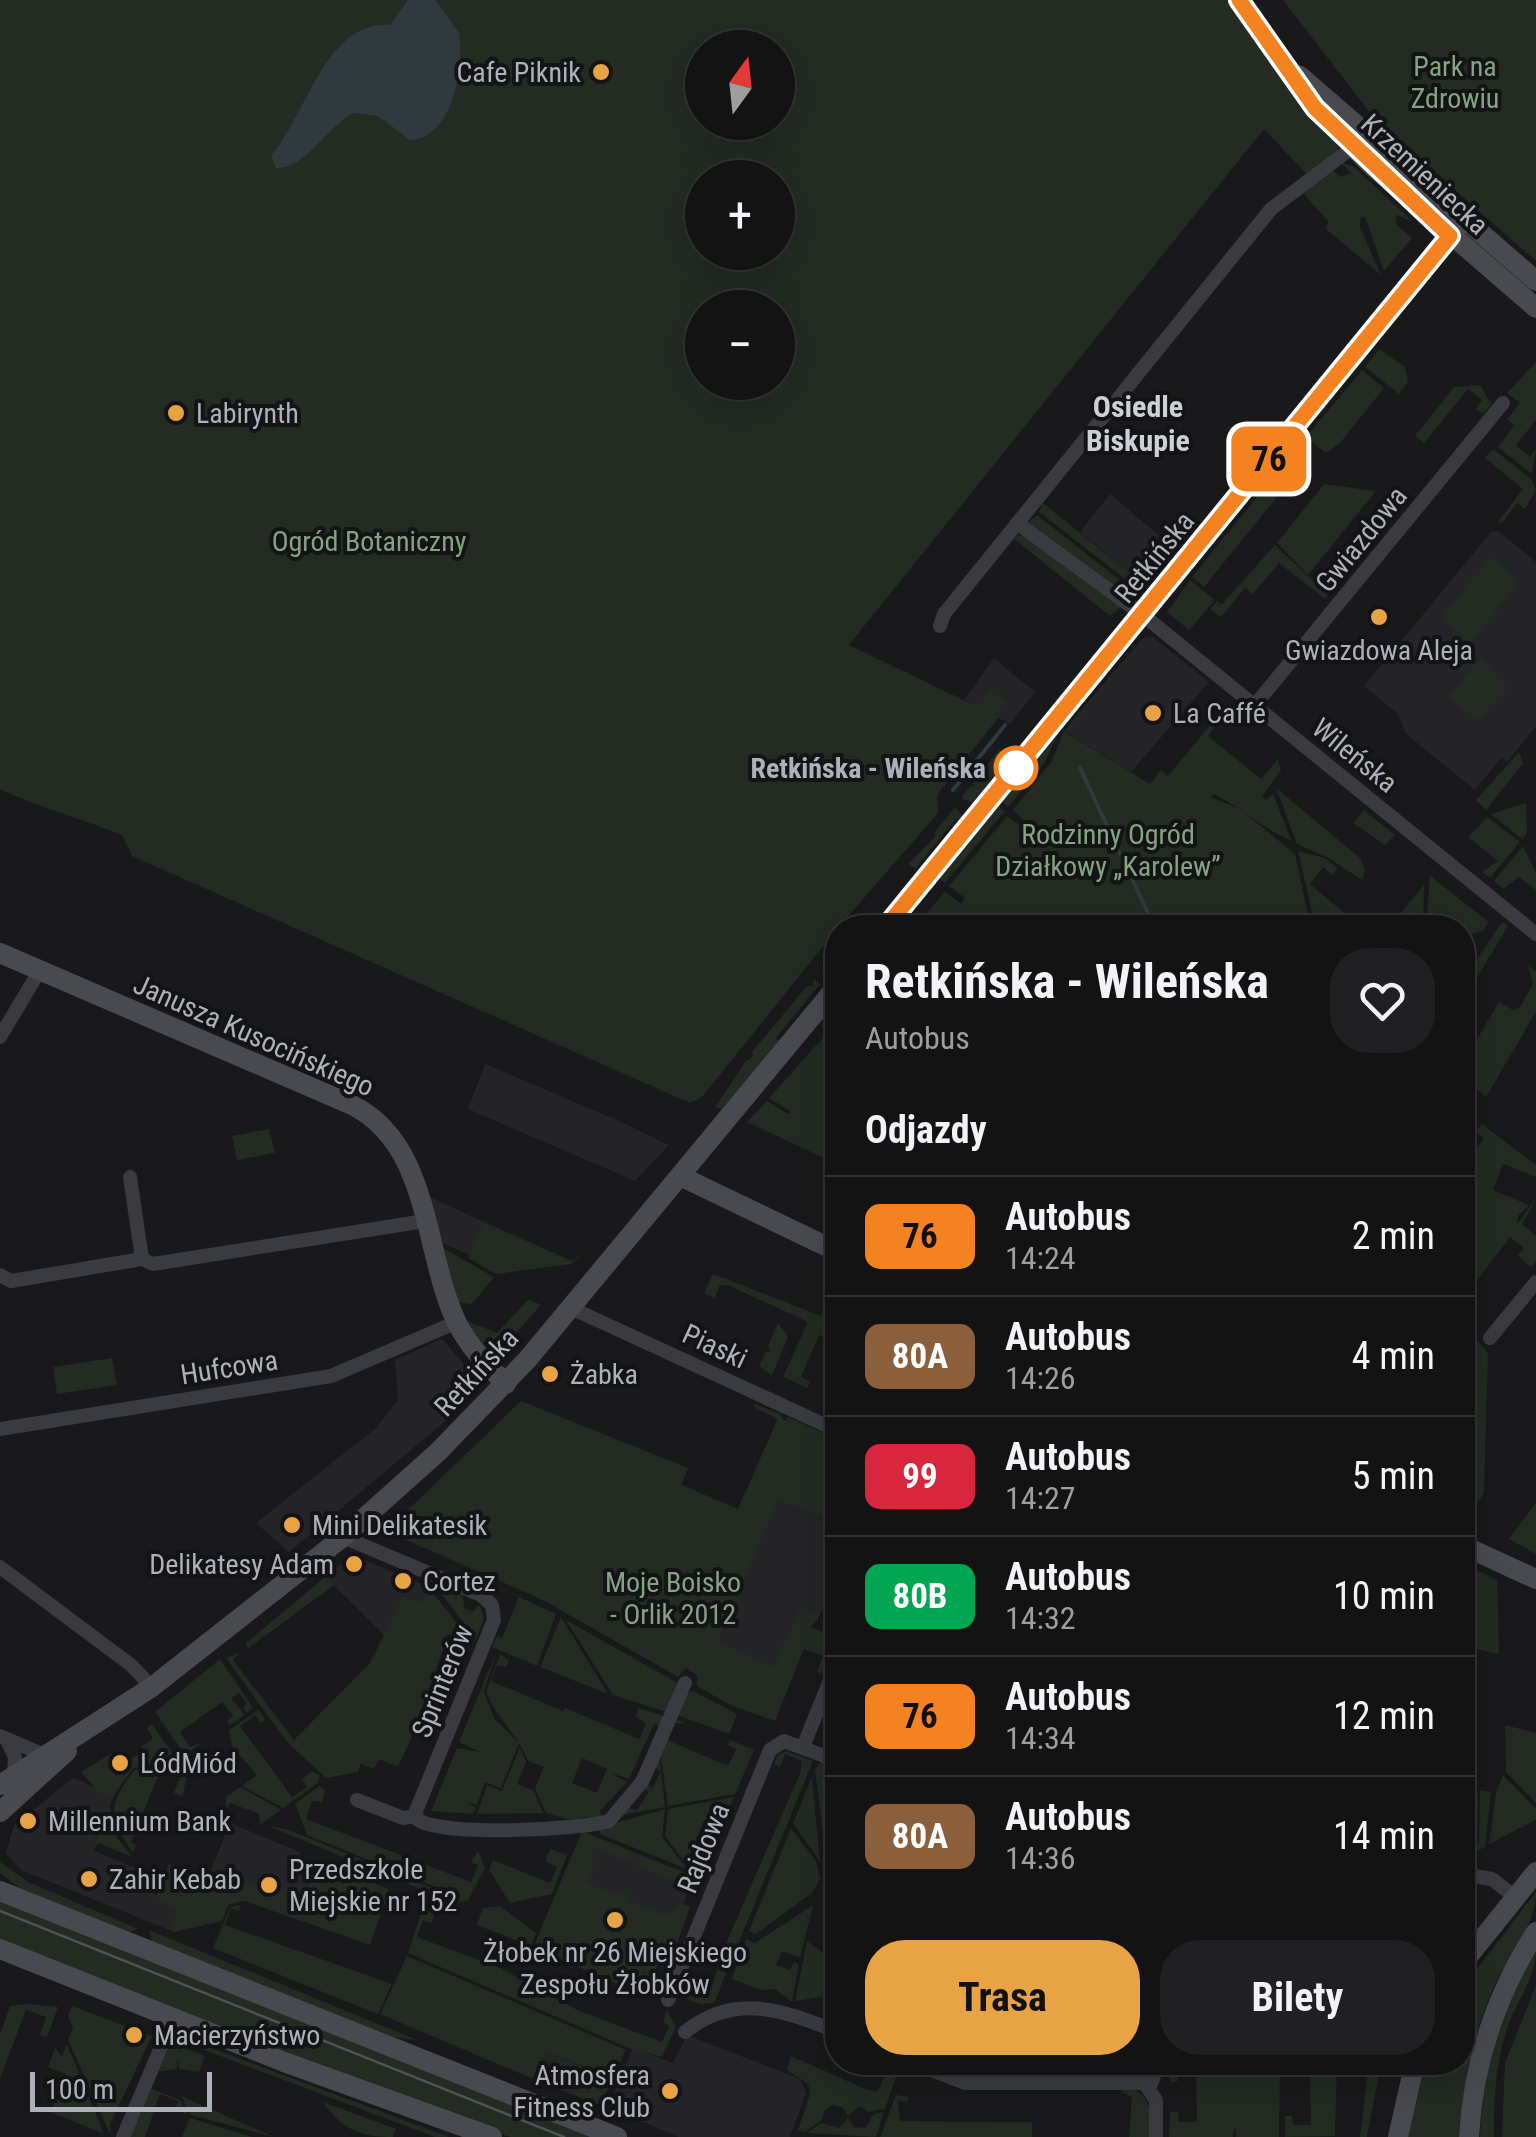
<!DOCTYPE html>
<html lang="pl">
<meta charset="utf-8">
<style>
:root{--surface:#131314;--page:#202022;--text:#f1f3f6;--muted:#9d9ea0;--line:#323234;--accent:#e8a344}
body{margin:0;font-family:"Roboto Condensed",sans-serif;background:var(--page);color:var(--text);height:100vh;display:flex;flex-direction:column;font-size:38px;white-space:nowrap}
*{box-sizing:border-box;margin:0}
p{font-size:32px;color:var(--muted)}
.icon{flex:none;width:55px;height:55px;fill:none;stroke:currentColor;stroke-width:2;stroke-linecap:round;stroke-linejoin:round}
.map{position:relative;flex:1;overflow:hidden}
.sheet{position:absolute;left:825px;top:915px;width:650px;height:1160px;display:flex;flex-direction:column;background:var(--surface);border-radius:40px;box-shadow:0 10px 40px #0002,0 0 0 2px var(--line)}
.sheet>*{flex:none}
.badge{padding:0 20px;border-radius:15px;font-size:35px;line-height:65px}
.needle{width:65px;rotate:15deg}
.fabs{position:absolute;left:685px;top:30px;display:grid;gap:20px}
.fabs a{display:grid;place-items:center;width:110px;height:110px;border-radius:50%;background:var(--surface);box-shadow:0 10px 40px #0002,0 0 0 2px var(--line);font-size:50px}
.scale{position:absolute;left:30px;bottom:25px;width:182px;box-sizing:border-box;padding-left:10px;border:5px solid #acb1ba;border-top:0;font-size:28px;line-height:35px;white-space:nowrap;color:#acb1ba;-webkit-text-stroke:8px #141416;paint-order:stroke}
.map>.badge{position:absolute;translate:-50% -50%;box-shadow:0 0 0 5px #fff}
h2{padding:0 40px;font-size:38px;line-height:90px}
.round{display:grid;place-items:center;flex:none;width:105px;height:105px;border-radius:40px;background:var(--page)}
.summary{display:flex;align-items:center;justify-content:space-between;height:170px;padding:0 40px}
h1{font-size:48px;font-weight:700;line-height:75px}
.cta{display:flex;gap:20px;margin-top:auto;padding:20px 40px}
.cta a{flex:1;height:115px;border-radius:40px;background:var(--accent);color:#111;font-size:40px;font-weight:700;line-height:115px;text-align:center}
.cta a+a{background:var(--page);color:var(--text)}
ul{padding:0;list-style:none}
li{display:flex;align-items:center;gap:30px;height:120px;padding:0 40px;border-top:2px solid var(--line)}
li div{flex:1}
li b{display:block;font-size:38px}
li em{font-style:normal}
li .badge{min-width:110px;font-weight:700;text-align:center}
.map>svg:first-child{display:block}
.built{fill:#252528}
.green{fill:#232b23;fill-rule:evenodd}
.water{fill:#2f393e}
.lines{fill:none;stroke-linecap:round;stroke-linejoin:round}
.stream{stroke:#2f393e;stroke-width:4}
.street{stroke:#3a3b40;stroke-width:14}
.secondary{stroke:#484a4f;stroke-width:20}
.tram{stroke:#4f5156;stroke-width:2.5}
.line-casing{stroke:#fff;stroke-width:22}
.line{stroke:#f58220;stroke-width:15}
.poi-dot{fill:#e8a344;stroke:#141416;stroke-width:4}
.stop-dot{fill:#fff;stroke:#f58220;stroke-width:5}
.labels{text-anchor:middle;stroke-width:8;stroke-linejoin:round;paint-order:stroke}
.park-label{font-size:28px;fill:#85a384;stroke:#141416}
.poi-label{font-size:28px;fill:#acb1ba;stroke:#141416;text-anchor:start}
.street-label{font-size:28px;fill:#acb1ba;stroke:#141416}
.stop-label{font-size:28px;font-weight:bold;fill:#acb1ba;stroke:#141416;text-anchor:end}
.neighbourhood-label{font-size:30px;font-weight:bold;fill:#cdd0d6;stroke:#141416}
</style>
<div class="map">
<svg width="1536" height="2137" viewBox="0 0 1536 2137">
<rect width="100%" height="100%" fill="#19191b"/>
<path class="built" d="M1110,494L1161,537L1131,574L1080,532Z
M1498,531L1536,562V726L1507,762L1501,758L1475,790L1405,733L1398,714L1364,686L1491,532Z
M1153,637L1209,682L1131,772L1065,731L1143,638Z
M994,658L1035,692L1010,724L964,700Z
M485,1064L617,1120L669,1145L635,1181L468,1109Z
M430,1197L484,1222L470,1255L442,1243Z
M442,1339L471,1372L449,1418L289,1552L256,1523L376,1428L398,1400L395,1360Z
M778,1418L837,1446V1595L830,1592L817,1621L811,1626L797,1621L773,1675L714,1651L680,1484L738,1509Z
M352,1555L434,1589L424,1615L386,1637L325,1577Z
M73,1778L114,1795L93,1850L139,1870L156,1896L169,1864L207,1879L230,1823L300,1852L301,1861L311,1865L321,1860L389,1890L371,1941L246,1897L177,1910L169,1930L21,1870L6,1853L14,1825Z
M589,1834L694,1877L653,1977L547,1935Z
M687,2035L800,2079L806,2093L790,2137H679L608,2108L633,2048L673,2063Z
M546,2052L597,2072L587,2100L535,2080Z"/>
<path class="green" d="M0,0H1228L1338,147L1332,170L1341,177L1351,173L1341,163L1353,166L1412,221L1396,215V224L1412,238L1384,271L1365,217H1361L1360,227L1381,275L1325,228L1329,222L1302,192L1314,182L1264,129L849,645L978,707L989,690L1008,702L994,714L999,717L937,795L938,813L838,928L702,1097L690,1103L132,856L122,835C80,818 40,808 0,789ZM702,48H778V122H702ZM702,178H778V252H702ZM702,308H778V382H702Z
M1283,0H1536V261L1377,122Z
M1379,349L1405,367L1408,382L1399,394L1365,367Z
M1536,362V420L1516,445L1530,457L1536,449L1532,474L1498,447L1514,426L1507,419L1520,403L1507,393Z
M1362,370L1384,388L1340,443L1326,453L1306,437Z
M1480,385L1491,404L1483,414L1476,409L1482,400L1468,389L1424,443L1415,436L1454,387Z
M1493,449L1531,479L1536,490L1525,509L1517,503L1502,523L1498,522L1523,489L1485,458Z
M1287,460L1302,466L1204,587L1192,577Z
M1324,484L1376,491L1308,575L1277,543Z
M1043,503L1142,583L1138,589L1039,512Z
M1037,515L1135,592L1130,599L1031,529L1028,522Z
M1018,535L1023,536L1123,606L1110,616L1014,539Z
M1275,545L1328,595L1325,599L1279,563L1253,594L1245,588L1221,617L1210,609L1217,601L1222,604Z
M1491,557L1520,581L1470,643L1440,619Z
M1190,580L1215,600L1189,630L1167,612Z
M1128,655L1067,733L1150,784L1161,770L1168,776L1221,712L1216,702L1226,712L1208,736L1261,779L1278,759L1281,770L1262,797L1266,800L1273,794L1291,840C1273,836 1237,804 1213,794L1211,797L1240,809L1295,854L1310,923L1316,927H915L945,892L961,904L965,898L949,886L1007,816L1023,828L1028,824L1013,810L1051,762L1064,731Z
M1481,658L1507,688L1478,721L1448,697Z
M1058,733L1045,762L1008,807L1002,801Z
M1000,749L1005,752L998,758L1000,766L974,804L961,798L971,785L974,787L973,782Z
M1519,752L1523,763L1486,810L1476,800Z
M1276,788L1360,858L1365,870L1362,880L1327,857L1297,844Z
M1526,803L1527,833L1522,839L1491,814Z
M955,807L964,817L956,819L915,869L908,864L936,836L934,833Z
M997,807L1005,811L945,883L939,877Z
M1364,810L1395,835L1385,845L1353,823Z
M1487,817L1520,842L1490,878L1482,872L1498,861L1468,837Z
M1523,846L1536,873V890L1519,877L1503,889L1494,881Z
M1298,851L1325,858L1337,868L1333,875L1323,867L1310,884L1361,927H1322L1314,922Z
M1430,876L1489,922L1483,931L1463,936L1462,928L1426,927Z
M1424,885L1423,927H1389Z
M1502,922L1508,926L1463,1001V980Z
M1528,966L1536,971V1012L1486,1097L1463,1078V1063L1499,1002L1513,1010L1520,1007L1533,984Z
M813,979L820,984L776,1038L779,1041L722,1109L715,1107L746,1061L753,1057L752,1052L807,986H813Z
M837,1022V1164L747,1122L767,1101L788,1114L790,1111L769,1098Z
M1482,1124L1536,1165V1177L1503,1164L1493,1190L1529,1205L1518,1216L1517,1224L1536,1199L1522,1224L1536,1236V1261L1531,1267L1518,1256L1524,1248L1510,1237L1472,1287L1468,1284L1475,1253L1465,1283L1463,1277V1146L1472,1153L1484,1139L1475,1132Z
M269,1129L275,1153L237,1160L232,1136Z
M484,1222L572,1261L583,1253L571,1264L496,1274L468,1258Z
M443,1248L494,1277L472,1304L456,1302Z
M713,1274L821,1316L837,1279V1333L831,1331L828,1338L819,1335L801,1377L810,1381L807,1388L783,1377L808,1322L730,1286L720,1285L714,1298L704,1293Z
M529,1299L541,1305L516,1333L487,1354L467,1321L497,1333Z
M778,1323L788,1337L772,1375L759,1366L766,1351L770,1352L768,1346Z
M1472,1335L1488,1353L1484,1493L1463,1524V1342Z
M112,1358L117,1385L57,1394L53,1367Z
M521,1401L688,1468L681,1485L738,1509L778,1419L754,1407L755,1404L780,1414L784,1421L788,1417L837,1439V1506L831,1520L778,1499L717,1642L774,1667L800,1607L820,1615L811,1627L834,1637L837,1629L822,1674L817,1672L823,1656L804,1649L775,1721L730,1705L697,1686V1675L686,1668L678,1677L543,1600L386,1531Z
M1536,1502V1554L1509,1539Z
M402,1543L556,1614L537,1666L492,1647L497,1636L502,1638L519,1596Z
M1463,1564L1497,1580L1499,1654L1463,1646L1476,1642V1594H1463Z
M325,1577L336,1584L248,1648L245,1644Z
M433,1583L463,1595L464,1608L474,1612L478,1605C489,1615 480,1627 476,1639Z
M428,1587L471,1640L468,1651L462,1649L465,1640L448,1634L420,1719L398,1767L379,1759L374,1769L361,1764L358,1772L326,1778L287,1742L226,1658L240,1653L233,1660L294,1740L370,1663L403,1597L421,1604Z
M561,1617L608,1694L540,1667Z
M566,1620L676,1682L679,1691L669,1713L613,1695Z
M496,1653L484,1692L494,1718L519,1743L501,1788L485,1782L477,1805L467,1802L476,1808L473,1814L431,1811L457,1748L480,1752L459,1742Z
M500,1654L509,1660L506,1667L497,1665L491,1681L563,1711L565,1708L639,1739L646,1723L635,1717L639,1708L664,1716L663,1727L654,1724L629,1779L611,1773L627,1782L600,1811L603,1819L583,1817L578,1822L546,1813L535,1788L544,1767L528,1761C518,1735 497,1719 486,1692ZM582,1758L607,1769L597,1793L572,1783Z
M220,1659L253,1708L247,1713L243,1708L247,1704L239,1693L231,1698L245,1715L230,1725L227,1721L233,1716L222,1702L180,1732L190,1747L203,1742L185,1755L155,1712Z
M693,1691L737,1714L729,1734L677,1715L685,1694Z
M259,1710L265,1720L261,1723L255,1715L240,1726L292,1797L307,1787L302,1779L312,1771L319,1775V1782L283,1808L242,1786L257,1775L232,1746L229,1730Z
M676,1719L684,1723H674L667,1740L728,1766L736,1749L728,1745L730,1740L754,1750L735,1794L668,1806L660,1752Z
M152,1724L177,1760L133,1768L114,1795H102L81,1772L112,1753L117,1767L143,1751L141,1747L153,1738L147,1728Z
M1505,1725L1536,1733V1803L1506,1772Z
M520,1747L526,1762L517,1784L534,1791L543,1813L477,1814L487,1785L502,1791Z
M786,1751L813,1761L714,2003L700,2004L680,1996L688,1975L693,1976L690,1985L706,1991L713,1984L721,1955L801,1771V1761L785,1754L780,1767L774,1764L778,1755Z
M659,1755L665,1807L621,1815L628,1808L637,1810L649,1792L642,1787L644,1784L653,1787L661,1771L653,1767Z
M821,1761L837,1768V1841L827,1865L815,1770Z
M177,1763L186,1778L183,1796L174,1793L181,1776L161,1769L131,1842L136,1845L133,1852C107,1820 108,1802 135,1770Z
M1462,1772H1474V1790L1478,1791L1477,1842L1463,1836Z
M1503,1775L1536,1809V1820L1489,1844L1496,1792Z
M812,1777L820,1862L793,1823Z
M319,1786L325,1790L322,1802L312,1801L306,1819L471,1882L478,1865L471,1862L478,1851L485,1868L468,1900L446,1906L448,1892L307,1835L295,1804Z
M240,1787L280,1809L281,1810L260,1825L259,1814L230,1803L226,1811V1797Z
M1480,1790L1491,1792L1485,1847L1475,1852L1463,1847V1838L1479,1843Z
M734,1797L722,1825L703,1822L686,1864L665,1836L668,1809Z
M110,1804L112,1831L132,1857L99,1843L93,1850Z
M665,1809L662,1837L687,1869L600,1834L598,1828Z
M266,1825L289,1830L444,1893L443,1907H439L442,1898Z
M791,1828L816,1861L820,1879L812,1893L756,1934L749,1931Z
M582,1831L700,1879L693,1897L687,1894L693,1877L683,1873L678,1882L637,1865L641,1856L632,1852L628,1861L595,1848L590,1860L594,1863L587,1883L618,1896L621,1892L629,1895L628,1901L667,1916L681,1903L690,1907L668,1969L658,1965L646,1987L652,1990L649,1997L533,1948Z
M550,1849L567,1855L552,1894L510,1903L489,1870L493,1860L550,1883L557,1867L545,1861Z
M321,1860L389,1890L370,1945L245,1901L229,1904L222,1921L174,1932L169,1930L177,1909L156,1897L169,1864L206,1879L211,1870L229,1876L225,1886L214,1883L220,1888L214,1893L227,1888L233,1878L276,1895L281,1887L293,1892L297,1883L308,1887L316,1867L311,1865Z
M0,1862L28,1882L138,1929L129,1932L21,1889L0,1873Z
M823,1890L837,1896V1960L829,1935Z
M1536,1892C1536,1928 1506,1957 1492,1991C1472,2038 1462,2086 1459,2137H1408L1426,2063L1462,2062L1463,1987Z
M0,1901L591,2137H510L280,2053L0,1942Z
M241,1905L239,1911L231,1908L225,1925L392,1984L378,2014L213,1948L230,1907Z
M813,1905L800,1958L782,1951L776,1965L790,1970L794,1962L799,1964L792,2002L775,1989L761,1990L732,1979L746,1939L755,1943Z
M500,1906L536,1933L531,1946L477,1925L483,1908Z
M430,1910L435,1912L432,1923L423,1920L417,1937L500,1968L579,2011L662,2042L669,2026L663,2022L667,2010L676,2027L662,2057L631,2049L408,1953L422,1911Z
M149,1930L417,2040L393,2037L152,1941Z
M807,1941L837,1963V1995L795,2001Z
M1536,1949C1536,1978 1516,2002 1507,2029C1495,2066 1494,2099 1494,2137H1480C1483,2068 1502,2009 1536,1949Z
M407,1956L626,2050L600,2105L575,2095L579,2087L590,2090L597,2071L546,2052L538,2073L548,2077L545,2084L380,2014Z
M1536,1985V2137H1502L1505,2063Z
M27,2004L58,2007L47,2037L40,2035L46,2017L26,2010L0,2078V2034L10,2006Z
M72,2006L152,2036L110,2124L111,2136L68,2040L73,2028L68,2015Z
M178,2040H190L449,2137H435Z
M172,2043L205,2056L199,2072L179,2069L177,2057V2069L156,2072Z
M67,2044L104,2134L51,2112L66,2074L48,2067L55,2048L62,2056Z
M791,2056L868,2090L878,2091L885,2075L872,2069L873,2065L898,2071L885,2109L868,2112L860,2106L848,2116L842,2107L833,2105L825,2110L822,2120L805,2132L798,2130L810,2094L808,2084L787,2070Z
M1168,2063H1280L1279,2137H1236L1235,2125L1233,2137H1169L1170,2112H1178L1179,2122L1197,2121L1196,2068H1177V2082H1170Z
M1310,2063H1337L1335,2136L1285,2137V2116H1292L1293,2125H1311Z
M1369,2063H1381L1367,2137H1360Z
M1122,2086C1152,2091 1151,2111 1151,2137H1129L1132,2097L1122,2092Z
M150,2088L180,2100L187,2114L175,2110L178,2101L160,2094L145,2137H129Z
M896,2095L908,2097V2101L898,2102L900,2121L1032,2122V2137H880Z
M181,2096L274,2137L191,2115Z
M323,2102L396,2129L393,2137C360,2137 342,2130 323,2102Z
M884,2112L876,2137L807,2133L821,2123L839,2128L848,2118L854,2127L865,2128L874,2114Z
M190,2118L252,2137H182Z"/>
<path class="water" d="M408,0H435L459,33C465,67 452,139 410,140L378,116L354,113C328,125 305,170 276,168L271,156C307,114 326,20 390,25Z"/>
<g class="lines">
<path class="stream" d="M1080,768L1155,928
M953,790L1005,725"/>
<path class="street" d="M1017,523L1143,615L1536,934
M940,626L944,614L1271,209L1353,147
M1255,705L1503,403
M0,1037L40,970
M130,1177L142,1259
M0,1275L11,1281L142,1259L153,1264L425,1221
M571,1308L838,1431
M1490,1338L1536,1282
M0,1429L331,1376L457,1322
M343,1537L481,1595L492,1605L494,1620L416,1811L417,1819C439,1837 579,1830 609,1821L642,1782L685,1683
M0,1567L131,1665L152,1687
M0,1736L44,1755
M7,1740L15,1757L14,1775
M803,1747L838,1660
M357,1800L403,1818L416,1816
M1462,1874L1492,1879L1515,1897
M668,2000L770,1750L784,1741L838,1761
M685,2032C735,1992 783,2010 838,2032
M911,2062L965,2083H1003
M1003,2062V2083H1144L1156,2100V2137
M1150,2087L1159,2062
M123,2137L173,2019"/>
<path class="secondary" d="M1239,0L1315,108L1371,165L1536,308
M1300,76L1536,281
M885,928L1464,219
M0,953L352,1105C431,1144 423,1252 457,1323C469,1347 487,1365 506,1384
M680,1176L838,1252
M1462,1545L1536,1579
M0,1785L152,1687L343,1537L438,1452L527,1360L838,985
M0,1812L67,1751
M0,1891L617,2137
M0,1949L284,2062L492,2137
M1462,1964L1536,1872
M1398,2137L1415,2062
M1469,2137C1473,2061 1496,1995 1536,1932"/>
<path class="tram" d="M0,1911L564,2137"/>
</g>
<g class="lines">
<g class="line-casing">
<path id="line" d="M885,928L1450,236L1315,108L1239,0"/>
</g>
<use href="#line" class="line"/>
</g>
<g class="poi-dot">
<circle cx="601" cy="72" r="10"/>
<circle cx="176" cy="413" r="10"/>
<circle cx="1379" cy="617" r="10"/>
<circle cx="1153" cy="713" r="10"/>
<circle cx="550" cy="1374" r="10"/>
<circle cx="292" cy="1525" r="10"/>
<circle cx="354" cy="1564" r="10"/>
<circle cx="403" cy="1581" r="10"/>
<circle cx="120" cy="1763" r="10"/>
<circle cx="28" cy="1821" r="10"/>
<circle cx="89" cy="1879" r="10"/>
<circle cx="269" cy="1885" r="10"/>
<circle cx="615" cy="1920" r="10"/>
<circle cx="134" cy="2035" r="10"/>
<circle cx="670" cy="2091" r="10"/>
</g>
<circle class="stop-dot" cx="1016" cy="768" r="20"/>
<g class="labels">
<g class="park-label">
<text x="1455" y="76">Park na<tspan x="1455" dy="32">Zdrowiu</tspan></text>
<text x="369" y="551">Ogród Botaniczny</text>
<text x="1108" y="844">Rodzinny Ogród<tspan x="1108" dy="32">Działkowy „Karolew”</tspan></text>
<text x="673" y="1592">Moje Boisko<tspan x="673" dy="32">- Orlik 2012</tspan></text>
</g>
<g class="poi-label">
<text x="581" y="82" text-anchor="end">Cafe Piknik</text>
<text x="196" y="423">Labirynth</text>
<text x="1379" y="660" text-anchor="middle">Gwiazdowa Aleja</text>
<text x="1173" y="723">La Caffé</text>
<text x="570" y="1384">Żabka</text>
<text x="312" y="1535">Mini Delikatesik</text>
<text x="334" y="1574" text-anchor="end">Delikatesy Adam</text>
<text x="423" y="1591">Cortez</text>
<text x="140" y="1773">LódMiód</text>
<text x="48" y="1831">Millennium Bank</text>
<text x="289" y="1879">Przedszkole<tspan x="289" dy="32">Miejskie nr 152</tspan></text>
<text x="109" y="1889">Zahir Kebab</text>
<text x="615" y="1962" text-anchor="middle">Żłobek nr 26 Miejskiego<tspan x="615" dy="32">Zespołu Żłobków</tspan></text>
<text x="154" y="2045">Macierzyństwo</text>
<text x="650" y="2085" text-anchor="end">Atmosfera<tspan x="650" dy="32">Fitness Club</tspan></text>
</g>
<g class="street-label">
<text transform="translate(1425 174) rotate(43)" y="10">Krzemieniecka</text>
<text transform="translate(1361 539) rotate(-51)" y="10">Gwiazdowa</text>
<text transform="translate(1154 557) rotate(-51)" y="10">Retkińska</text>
<text transform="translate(1355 755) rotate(39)" y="10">Wileńska</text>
<text transform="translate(254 1035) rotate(24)" y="10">Janusza Kusocińskiego</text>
<text transform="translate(715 1346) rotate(25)" y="10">Piaski</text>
<text transform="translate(229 1367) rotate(-9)" y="10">Hufcowa</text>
<text transform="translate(476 1372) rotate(-47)" y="10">Retkińska</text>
<text transform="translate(442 1681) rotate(-68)" y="10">Sprinterów</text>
<text transform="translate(703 1848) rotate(-68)" y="10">Rajdowa</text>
</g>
<g class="stop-label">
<text x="986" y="778">Retkińska - Wileńska</text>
</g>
<g class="neighbourhood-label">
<text x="1138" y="417">Osiedle<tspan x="1138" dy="34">Biskupie</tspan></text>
</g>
</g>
</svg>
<div class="fabs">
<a><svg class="needle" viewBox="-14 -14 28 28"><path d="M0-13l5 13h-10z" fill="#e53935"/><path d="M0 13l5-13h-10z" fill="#9d9ea0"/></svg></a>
<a>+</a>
<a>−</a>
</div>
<div class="scale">100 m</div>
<b class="badge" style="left:1269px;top:459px;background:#f58220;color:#111">76</b>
<section class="sheet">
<div class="summary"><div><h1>Retkińska - Wileńska</h1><p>Autobus</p></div><a class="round"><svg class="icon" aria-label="heart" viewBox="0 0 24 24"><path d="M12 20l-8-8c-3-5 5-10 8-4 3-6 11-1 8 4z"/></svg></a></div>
<h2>Odjazdy</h2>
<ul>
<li><span class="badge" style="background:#f58220;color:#111">76</span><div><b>Autobus</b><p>14:24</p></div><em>2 min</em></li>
<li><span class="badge" style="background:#8b5e3c;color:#fff">80A</span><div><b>Autobus</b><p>14:26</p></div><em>4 min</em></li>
<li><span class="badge" style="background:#d7263d;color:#fff">99</span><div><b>Autobus</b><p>14:27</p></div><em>5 min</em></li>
<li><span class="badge" style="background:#00a651;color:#fff">80B</span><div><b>Autobus</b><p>14:32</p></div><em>10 min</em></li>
<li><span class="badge" style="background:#f58220;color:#111">76</span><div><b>Autobus</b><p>14:34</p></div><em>12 min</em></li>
<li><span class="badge" style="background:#8b5e3c;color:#fff">80A</span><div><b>Autobus</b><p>14:36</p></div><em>14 min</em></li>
</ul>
<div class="cta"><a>Trasa</a><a>Bilety</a></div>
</section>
</div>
